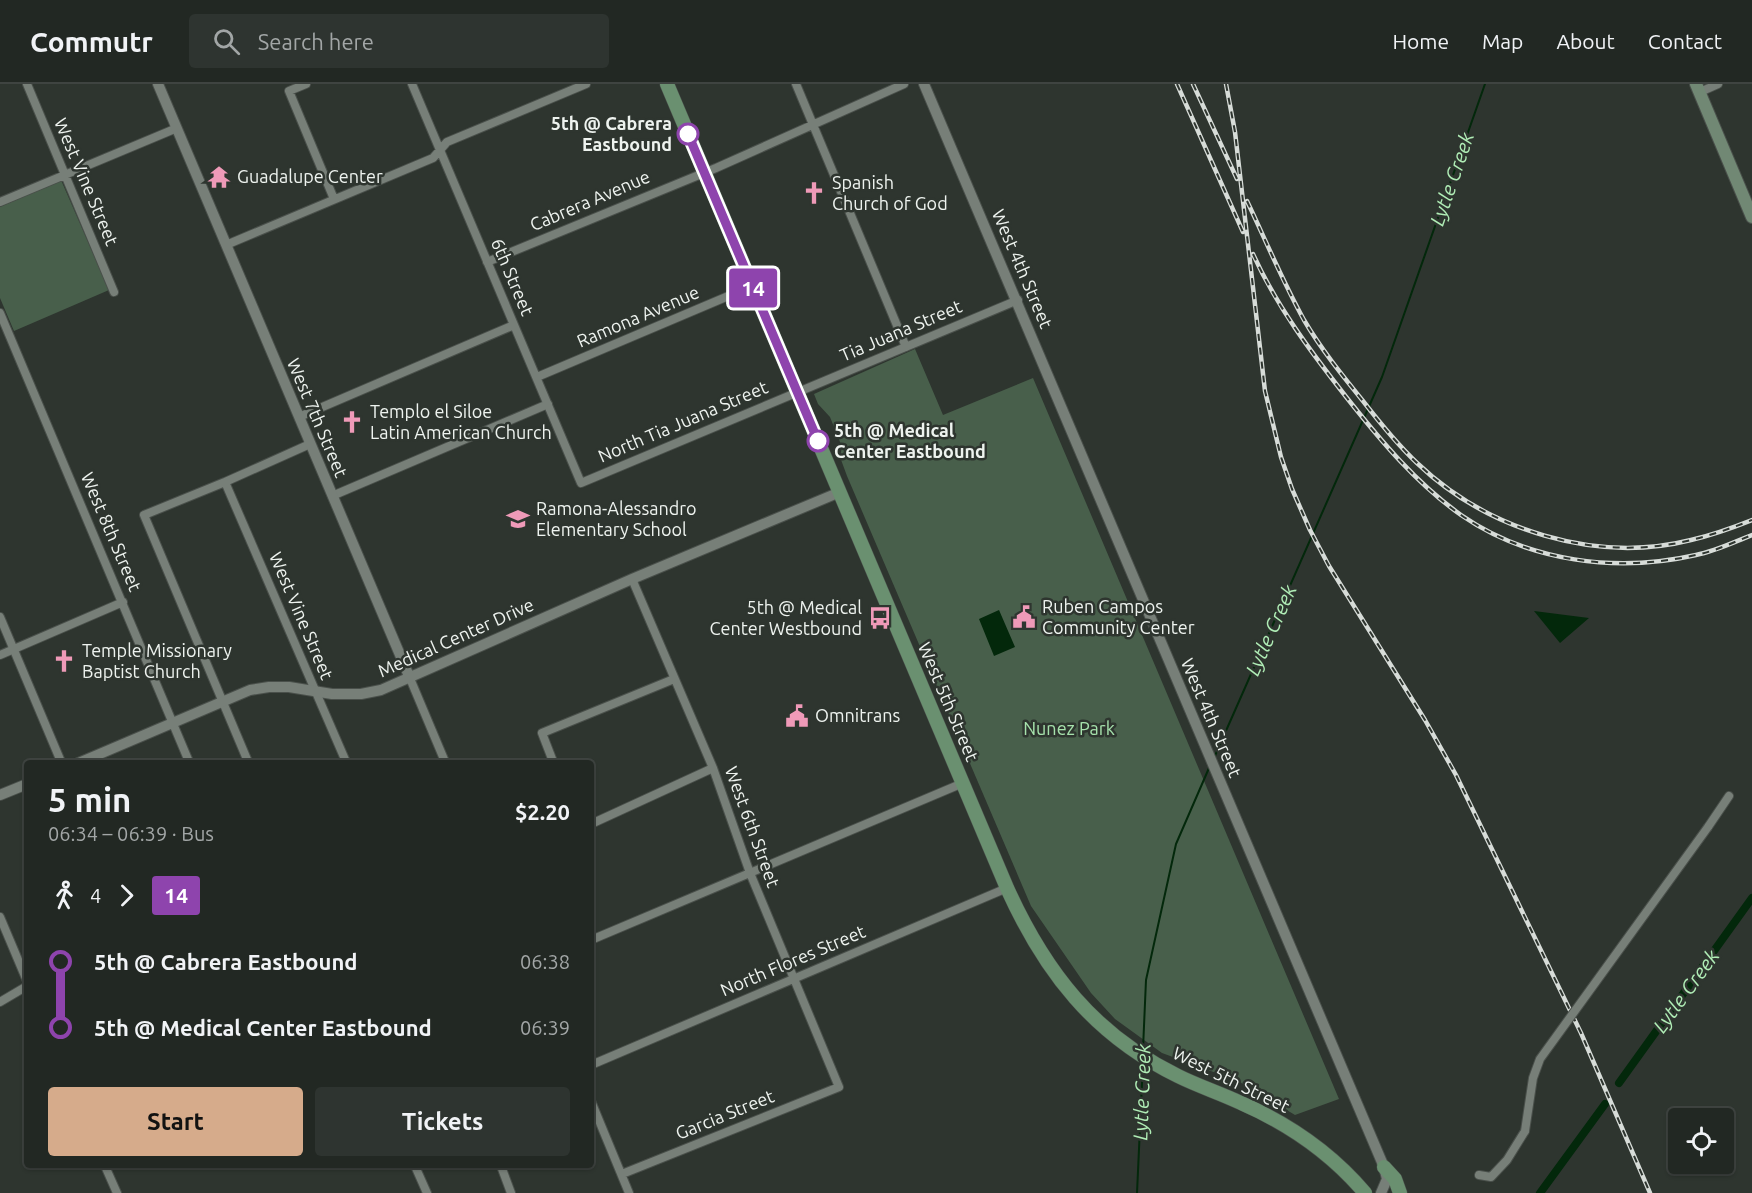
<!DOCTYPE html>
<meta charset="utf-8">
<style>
:root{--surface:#222823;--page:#2e3430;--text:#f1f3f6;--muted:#a2a6a6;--line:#3f4441;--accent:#d6ab8b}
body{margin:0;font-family:Ubuntu,sans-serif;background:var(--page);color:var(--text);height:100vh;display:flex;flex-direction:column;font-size:22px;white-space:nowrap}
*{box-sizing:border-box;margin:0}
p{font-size:20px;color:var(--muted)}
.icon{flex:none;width:33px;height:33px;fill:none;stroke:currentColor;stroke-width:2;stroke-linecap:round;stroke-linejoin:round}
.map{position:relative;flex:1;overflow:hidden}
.panel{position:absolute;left:24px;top:676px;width:570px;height:408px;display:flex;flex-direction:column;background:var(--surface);border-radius:6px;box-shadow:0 2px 4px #0004,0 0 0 2px var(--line)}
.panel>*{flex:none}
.badge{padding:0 12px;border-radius:4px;font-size:21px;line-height:39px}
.buttons{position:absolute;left:1668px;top:1024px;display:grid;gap:12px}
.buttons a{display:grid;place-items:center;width:66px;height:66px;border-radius:6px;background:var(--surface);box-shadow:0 2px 4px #0004,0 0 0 2px var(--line);font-size:30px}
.map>.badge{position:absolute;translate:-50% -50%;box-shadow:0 0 0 3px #fff}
.legs{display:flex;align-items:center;gap:9px;height:66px;padding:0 24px;font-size:20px}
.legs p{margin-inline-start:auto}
.headline{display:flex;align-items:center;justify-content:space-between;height:102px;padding:0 24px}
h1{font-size:33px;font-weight:600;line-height:45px}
.button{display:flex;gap:12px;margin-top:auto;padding:12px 24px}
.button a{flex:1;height:69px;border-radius:6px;background:var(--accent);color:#111;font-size:24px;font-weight:600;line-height:69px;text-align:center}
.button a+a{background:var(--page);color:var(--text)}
ul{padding:0 24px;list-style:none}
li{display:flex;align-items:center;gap:21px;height:66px;font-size:22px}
li i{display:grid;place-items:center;width:9px;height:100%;margin:0 8px;background:currentColor}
li i::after{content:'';width:15px;height:15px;margin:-8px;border:4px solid;border-radius:50%;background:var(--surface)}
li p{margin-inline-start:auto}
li:first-child i{background:linear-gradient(#0000 50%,currentColor 0)}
li:last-child i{background:linear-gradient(currentColor 50%,#0000 0)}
header{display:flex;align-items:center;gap:36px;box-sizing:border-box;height:84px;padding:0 30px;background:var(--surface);border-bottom:2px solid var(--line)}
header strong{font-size:28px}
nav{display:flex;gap:33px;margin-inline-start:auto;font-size:21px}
.search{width:420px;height:54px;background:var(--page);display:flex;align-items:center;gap:15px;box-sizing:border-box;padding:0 21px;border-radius:6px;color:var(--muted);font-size:22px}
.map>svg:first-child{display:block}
.green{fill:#485f4b}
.water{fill:#03280b}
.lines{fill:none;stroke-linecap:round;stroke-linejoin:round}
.stream{stroke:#03280b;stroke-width:2}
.canal{stroke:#03280b;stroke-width:8}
.minor-casing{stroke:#4a504b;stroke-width:10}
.tertiary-casing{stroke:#4a504b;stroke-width:12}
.secondary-casing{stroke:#4a504b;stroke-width:14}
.primary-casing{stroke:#4a504b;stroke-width:15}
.minor{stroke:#777f78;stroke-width:8}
.tertiary{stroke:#777f78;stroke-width:10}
.secondary{stroke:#718874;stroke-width:12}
.primary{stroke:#6a9070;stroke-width:14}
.rail-casing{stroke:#d7dcd8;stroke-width:4.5}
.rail{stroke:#2e352f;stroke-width:2;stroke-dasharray:7;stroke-linecap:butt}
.minor-bridge-casing{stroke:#4a504b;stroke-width:10;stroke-linecap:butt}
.minor-bridge{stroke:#777f78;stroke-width:8}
.line-1-casing{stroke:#fff;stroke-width:14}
.line-1{stroke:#8e44ad;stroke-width:9}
.stop-1-dot{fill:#fff;stroke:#8e44ad;stroke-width:3}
.labels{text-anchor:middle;stroke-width:5;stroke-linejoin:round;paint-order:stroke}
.stop-label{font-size:18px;font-weight:bold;fill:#eef3ef;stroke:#2e352f;text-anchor:end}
.poi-label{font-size:18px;fill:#eef3ef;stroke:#2e352f;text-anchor:start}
.street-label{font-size:18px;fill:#eef3ef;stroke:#2e352f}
.park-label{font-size:18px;fill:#a6e2ac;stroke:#2e352f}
.water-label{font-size:20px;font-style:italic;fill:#b0edb6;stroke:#2e352f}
</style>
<header>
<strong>Commutr</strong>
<div class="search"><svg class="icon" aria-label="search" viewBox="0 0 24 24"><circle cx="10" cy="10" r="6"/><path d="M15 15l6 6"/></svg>Search here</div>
<nav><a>Home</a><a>Map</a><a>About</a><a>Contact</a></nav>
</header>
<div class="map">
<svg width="1752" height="1109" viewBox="0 0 1752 1109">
<rect width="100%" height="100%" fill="#2e352f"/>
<path class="green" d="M61,96L109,206L14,247L0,214V123Z
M915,265L943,331L1033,294L1339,1015L1295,1031L1238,997L1162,969L1115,935L1091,909L1031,822L847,392L840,373L842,363L830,333L818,320L814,310Z"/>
<path class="water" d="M999,526L1015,563L994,572L979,535Z
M1534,527L1589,534L1560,559Z"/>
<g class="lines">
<path class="stream" d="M1214,674L1382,293L1485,0
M1143,965L1146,896L1176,760L1209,684
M1137,1109L1143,977"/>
<path class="canal" d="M1619,999L1752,814
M1540,1109L1605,1020"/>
<g class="minor-casing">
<path id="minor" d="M27,0L114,208
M306,0L289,7L334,115
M412,0L581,399L1018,216
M796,0L906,263
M1700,8L1718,0
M0,118L177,44
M226,161L433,74L447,58L586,0
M487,178L716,84L904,0
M0,229L190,680
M537,293L752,202
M299,333L514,241
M225,398L347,680
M332,412L548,320
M0,533L62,680
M0,571L123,518
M409,592L446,680
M249,680L144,431L225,398L310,360
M554,680L542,649L674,595
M591,740L713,684
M1708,743L1729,712
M0,833L27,897
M591,856L963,699
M0,918L27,902
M591,981L1007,804
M591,1017L629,1109
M105,1082L117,1109
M415,1082L427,1109
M501,1082L511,1109
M622,1090L839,1003L750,789L713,684L632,495
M1479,1091L1491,1093L1507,1076L1525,1047"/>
</g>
<g class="tertiary-casing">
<path id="tertiary" d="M158,0L409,592
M924,0L1384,1083L1387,1095L1381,1109
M76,680L250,606L269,603H289L332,610H361L381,606L632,495L840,408
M0,711L27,700"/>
</g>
<g class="secondary-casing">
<path id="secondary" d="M1696,0L1752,133"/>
</g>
<g class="primary-casing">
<path id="primary" d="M667,0L1007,804C1045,888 1094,951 1178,992C1198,1002 1220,1009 1241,1019C1289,1040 1331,1069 1365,1109
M1384,1083L1395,1095L1400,1109"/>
</g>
<use href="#minor" class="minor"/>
<use href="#tertiary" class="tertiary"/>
<use href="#secondary" class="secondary"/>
<use href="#primary" class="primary"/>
<g class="rail-casing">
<path id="rail" d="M1177,0L1243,148
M1193,0L1237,95
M1226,0L1235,48L1265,307L1281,373L1292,405L1310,446L1329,482L1425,636L1456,691L1581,949L1650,1109
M1247,117C1266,157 1283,198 1304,236C1321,265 1342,291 1363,317C1380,339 1397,360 1417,379C1487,446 1596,480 1691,456C1712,451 1732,444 1752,436
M1253,170C1277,223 1311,268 1347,314C1381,357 1416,399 1461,431C1529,478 1617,489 1696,471C1716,467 1734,458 1752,451"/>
</g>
<use href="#rail" class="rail"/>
<g class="minor-bridge-casing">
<path id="minor-bridge" d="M1525,1047L1533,994L1540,975L1708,743"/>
</g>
<use href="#minor-bridge" class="minor-bridge"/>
</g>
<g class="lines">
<g class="line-1-casing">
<path id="line-1" d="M688,50L818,357"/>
</g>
<use href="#line-1" class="line-1"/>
</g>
<defs>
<g id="temple-bare" transform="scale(1.8)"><path d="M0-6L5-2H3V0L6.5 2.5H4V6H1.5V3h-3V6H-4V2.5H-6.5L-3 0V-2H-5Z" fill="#ef9ab8" stroke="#2e352f" stroke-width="2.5" paint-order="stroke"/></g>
<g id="church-bare" transform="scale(1.8)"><path d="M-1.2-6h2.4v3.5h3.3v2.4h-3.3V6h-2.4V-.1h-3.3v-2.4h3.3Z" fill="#ef9ab8" stroke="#2e352f" stroke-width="2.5" paint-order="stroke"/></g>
<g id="school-bare" transform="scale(1.8)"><path d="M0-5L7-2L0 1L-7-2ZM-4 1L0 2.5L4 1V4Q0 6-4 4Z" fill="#ef9ab8" stroke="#2e352f" stroke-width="2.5" paint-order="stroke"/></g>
<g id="civic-bare" transform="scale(1.8)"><path d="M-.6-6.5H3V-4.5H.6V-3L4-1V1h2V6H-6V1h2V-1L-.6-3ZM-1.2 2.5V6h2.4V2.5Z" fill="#ef9ab8" stroke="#2e352f" stroke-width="2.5" paint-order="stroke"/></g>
<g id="bus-bare" transform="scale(1.8)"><path d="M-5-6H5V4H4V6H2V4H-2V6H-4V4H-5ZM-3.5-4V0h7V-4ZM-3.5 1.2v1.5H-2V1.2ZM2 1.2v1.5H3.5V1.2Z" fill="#ef9ab8" stroke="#2e352f" stroke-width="2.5" paint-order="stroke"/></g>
</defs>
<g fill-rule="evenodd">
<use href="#temple-bare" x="219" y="93"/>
<use href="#church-bare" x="814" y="109"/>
<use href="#church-bare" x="352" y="338"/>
<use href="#school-bare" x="518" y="435"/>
<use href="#civic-bare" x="1024" y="533"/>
<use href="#bus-bare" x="880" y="534"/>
<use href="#church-bare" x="64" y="577"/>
<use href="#civic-bare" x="797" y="632"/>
</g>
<g class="stop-1-dot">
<circle cx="688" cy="50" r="10"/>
<circle cx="818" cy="357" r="10"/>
</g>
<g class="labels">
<g class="stop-label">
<text x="672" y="46">5th @ Cabrera<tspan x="672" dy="21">Eastbound</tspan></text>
<text x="834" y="353" text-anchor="start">5th @ Medical<tspan x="834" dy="21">Center Eastbound</tspan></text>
</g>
<g class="poi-label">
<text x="237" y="99">Guadalupe Center</text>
<text x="832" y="105">Spanish<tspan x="832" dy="21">Church of God</tspan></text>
<text x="370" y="334">Templo el Siloe<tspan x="370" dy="21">Latin American Church</tspan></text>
<text x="536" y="431">Ramona-Alessandro<tspan x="536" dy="21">Elementary School</tspan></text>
<text x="1042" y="529">Ruben Campos<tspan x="1042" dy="21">Community Center</tspan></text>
<text x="862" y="530" text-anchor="end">5th @ Medical<tspan x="862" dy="21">Center Westbound</tspan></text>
<text x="82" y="573">Temple Missionary<tspan x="82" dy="21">Baptist Church</tspan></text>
<text x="815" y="638">Omnitrans</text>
</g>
<g class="street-label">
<text transform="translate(86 98) rotate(67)" y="6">West Vine Street</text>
<text transform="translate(590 117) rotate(-23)" y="6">Cabrera Avenue</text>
<text transform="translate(1022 185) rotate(67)" y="6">West 4th Street</text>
<text transform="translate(512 193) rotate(67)" y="6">6th Street</text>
<text transform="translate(638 233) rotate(-23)" y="6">Ramona Avenue</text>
<text transform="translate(901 247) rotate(-23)" y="6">Tia Juana Street</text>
<text transform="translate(317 334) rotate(67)" y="6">West 7th Street</text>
<text transform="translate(683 338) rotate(-23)" y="6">North Tia Juana Street</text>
<text transform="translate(111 448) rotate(67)" y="6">West 8th Street</text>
<text transform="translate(301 532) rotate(67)" y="6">West Vine Street</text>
<text transform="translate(456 554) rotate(-24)" y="6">Medical Center Drive</text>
<text transform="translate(948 618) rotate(67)" y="6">West 5th Street</text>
<text transform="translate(1211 634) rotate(67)" y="6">West 4th Street</text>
<text transform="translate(752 743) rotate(70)" y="6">West 6th Street</text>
<text transform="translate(793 877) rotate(-23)" y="6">North Flores Street</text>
<text transform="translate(1231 996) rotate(26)" y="6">West 5th Street</text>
<text transform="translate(725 1031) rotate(-22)" y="6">Garcia Street</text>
</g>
<g class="park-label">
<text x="1069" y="651">Nunez Park</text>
</g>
<g class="water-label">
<text transform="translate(1452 95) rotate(-71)" y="7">Lytle Creek</text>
<text transform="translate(1271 546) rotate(-66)" y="7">Lytle Creek</text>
<text transform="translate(1686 907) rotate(-54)" y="7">Lytle Creek</text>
<text transform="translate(1142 1008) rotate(-88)" y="7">Lytle Creek</text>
</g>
</g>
</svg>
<div class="buttons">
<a><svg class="icon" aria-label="locate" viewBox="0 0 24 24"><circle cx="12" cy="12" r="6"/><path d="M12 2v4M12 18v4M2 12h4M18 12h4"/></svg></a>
</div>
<b class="badge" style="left:753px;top:204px;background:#8e44ad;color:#fff">14</b>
<section class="panel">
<div class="headline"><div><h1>5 min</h1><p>06:34 – 06:39 · Bus</p></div><b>$2.20</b></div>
<div class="legs"><svg class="icon" aria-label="walk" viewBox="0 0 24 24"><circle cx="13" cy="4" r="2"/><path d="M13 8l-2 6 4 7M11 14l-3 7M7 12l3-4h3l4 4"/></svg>4<svg class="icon" aria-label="forward" viewBox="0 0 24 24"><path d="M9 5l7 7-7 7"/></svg><b class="badge" style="background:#8e44ad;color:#fff">14</b></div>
<ul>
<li><i style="color:#8e44ad"></i><b>5th @ Cabrera Eastbound</b><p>06:38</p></li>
<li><i style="color:#8e44ad"></i><b>5th @ Medical Center Eastbound</b><p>06:39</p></li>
</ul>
<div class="button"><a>Start</a><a>Tickets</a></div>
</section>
</div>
